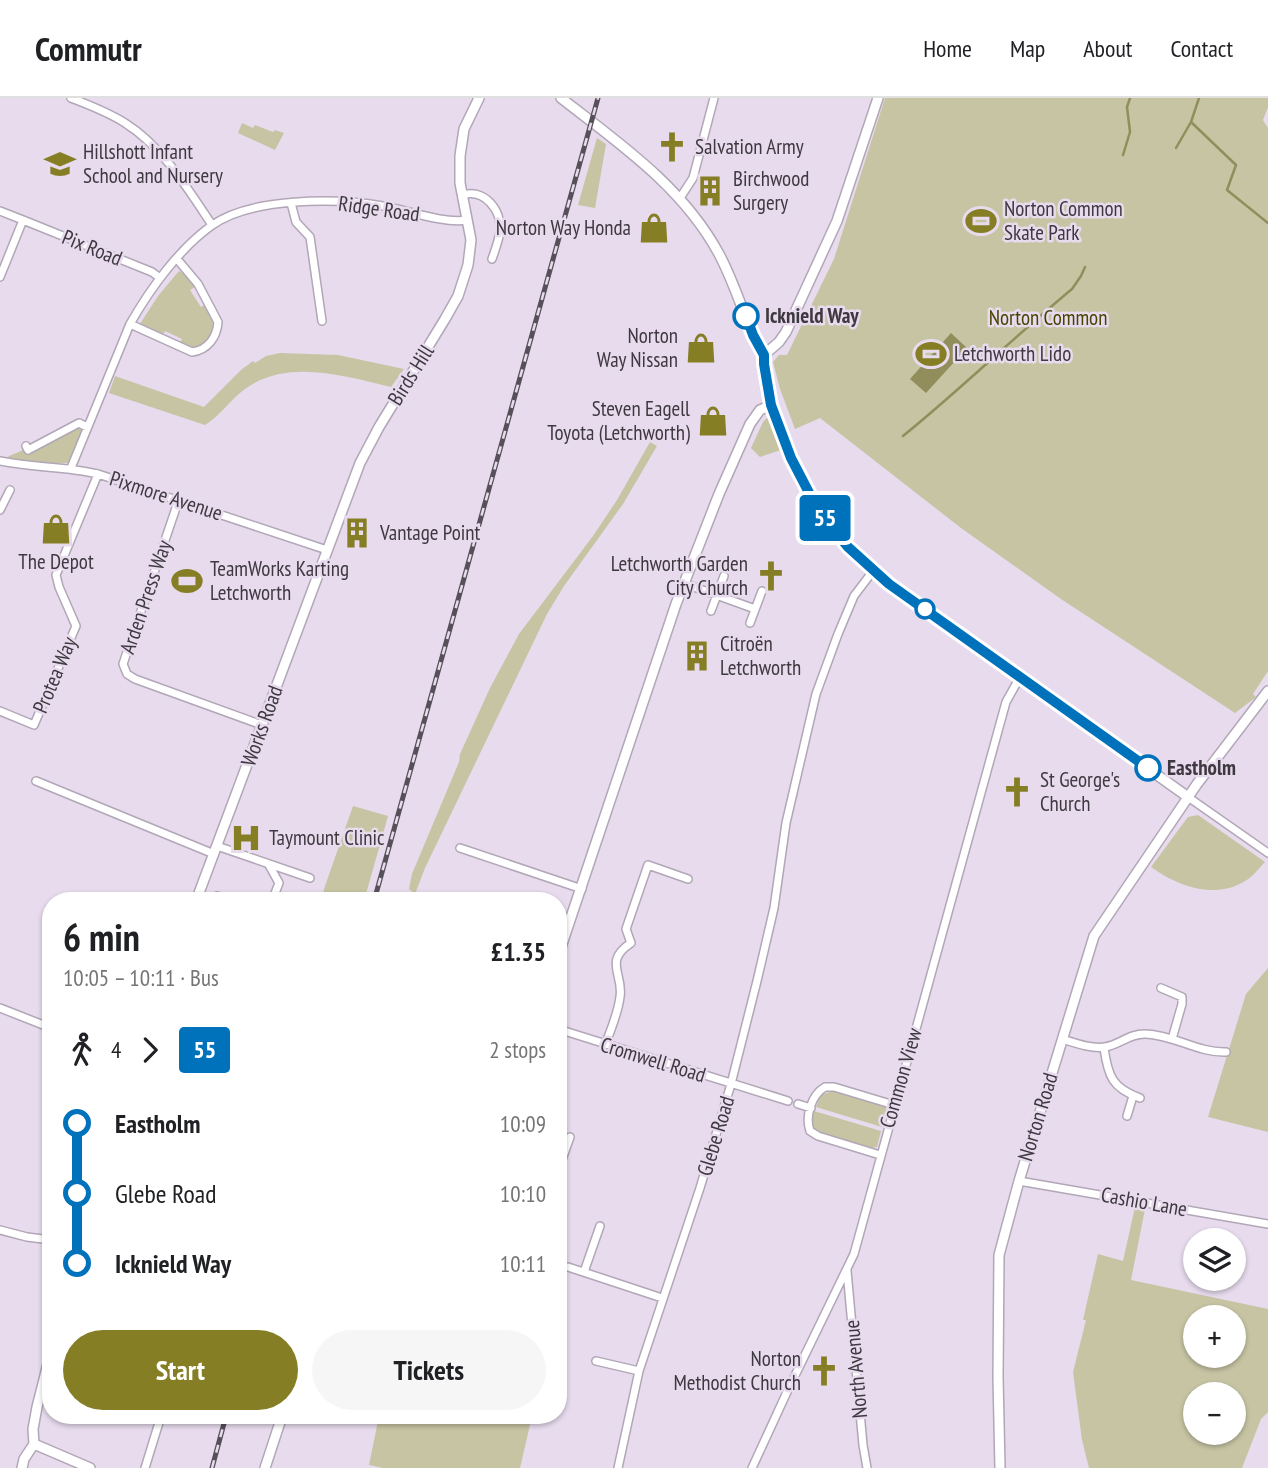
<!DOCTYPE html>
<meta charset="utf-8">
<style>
:root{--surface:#fff;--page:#f6f6f6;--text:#202124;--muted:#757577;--line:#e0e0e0;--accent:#867e25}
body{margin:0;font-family:"PT Sans Narrow",sans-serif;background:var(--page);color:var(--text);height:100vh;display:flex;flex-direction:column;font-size:26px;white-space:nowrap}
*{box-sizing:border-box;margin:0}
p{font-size:23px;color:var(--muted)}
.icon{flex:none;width:38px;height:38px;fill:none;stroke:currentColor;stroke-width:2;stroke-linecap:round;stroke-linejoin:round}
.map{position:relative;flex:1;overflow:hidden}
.panel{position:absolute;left:42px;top:794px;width:525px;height:532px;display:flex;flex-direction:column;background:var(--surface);border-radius:28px;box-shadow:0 2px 5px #0004}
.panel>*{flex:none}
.badge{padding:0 14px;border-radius:5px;font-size:24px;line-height:46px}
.tools{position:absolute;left:1183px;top:1130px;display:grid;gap:14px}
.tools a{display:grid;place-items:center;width:63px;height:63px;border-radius:50%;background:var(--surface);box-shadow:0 2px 5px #0004;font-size:35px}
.map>.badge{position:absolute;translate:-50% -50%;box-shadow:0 0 0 4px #fff}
.legs{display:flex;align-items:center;gap:10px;height:77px;padding:0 21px;font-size:23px}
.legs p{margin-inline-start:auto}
.headline{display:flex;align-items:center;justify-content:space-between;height:119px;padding:0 21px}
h1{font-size:38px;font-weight:800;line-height:52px}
.cta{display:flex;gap:14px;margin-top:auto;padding:14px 21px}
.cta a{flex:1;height:80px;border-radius:42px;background:var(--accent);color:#fff;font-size:28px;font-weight:800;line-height:80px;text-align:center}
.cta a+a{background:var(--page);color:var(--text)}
ul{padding:0 21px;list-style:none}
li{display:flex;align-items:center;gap:24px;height:70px;font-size:26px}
li i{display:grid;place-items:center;width:10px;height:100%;margin:0 9px;background:currentColor}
li i::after{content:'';width:18px;height:18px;margin:-9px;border:5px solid;border-radius:50%;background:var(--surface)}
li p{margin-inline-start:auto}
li:first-child i{background:linear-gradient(#0000 50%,currentColor 0)}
li:last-child i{background:linear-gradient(currentColor 50%,#0000 0)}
header{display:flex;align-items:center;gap:42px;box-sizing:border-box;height:98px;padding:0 35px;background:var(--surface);border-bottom:2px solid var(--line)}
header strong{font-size:33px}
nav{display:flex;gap:38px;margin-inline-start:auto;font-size:24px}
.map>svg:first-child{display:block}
.green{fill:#c6c4a3;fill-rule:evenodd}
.water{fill:#928e5c}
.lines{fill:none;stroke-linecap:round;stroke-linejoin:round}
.stream{stroke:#928e5c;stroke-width:2.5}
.minor-casing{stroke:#b1a7b7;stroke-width:10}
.tertiary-casing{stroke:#b1a7b7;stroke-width:12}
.minor{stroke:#fff;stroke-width:7}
.tertiary{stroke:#fff;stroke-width:9}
.rail-casing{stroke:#565059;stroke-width:5}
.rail{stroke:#e7dbed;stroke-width:2.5;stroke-dasharray:8;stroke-linecap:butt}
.line-1-casing{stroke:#fff;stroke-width:16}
.line-1{stroke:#0072bc;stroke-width:10}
.stop-1-dot{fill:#fff;stroke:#0072bc;stroke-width:3.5}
.labels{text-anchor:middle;stroke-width:5;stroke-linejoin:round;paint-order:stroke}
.poi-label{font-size:21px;fill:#3e3940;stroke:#e7dbed;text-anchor:start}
.street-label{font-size:21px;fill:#3e3940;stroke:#e7dbed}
.stop-label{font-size:21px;font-weight:bold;fill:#3e3940;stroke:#e7dbed;text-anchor:start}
.park-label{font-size:21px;fill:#494301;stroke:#e7dbed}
</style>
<header>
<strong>Commutr</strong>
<nav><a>Home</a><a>Map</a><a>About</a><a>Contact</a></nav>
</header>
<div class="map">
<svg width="1268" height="1370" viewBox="0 0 1268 1370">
<rect width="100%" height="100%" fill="#e7dbed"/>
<path class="green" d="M885,0H1268V9L1263,22L1268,30V573L1253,596L1256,599L1235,615L1061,501L961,430L820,320L795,331L780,291L773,264L779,257H787L834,161Z
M242,25L253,30L255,27L273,34L275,32L284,35L275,52L238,35Z
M597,40L606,46L595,110L578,107Z
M179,173L187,178L195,189L190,192L201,209L206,206C216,226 219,243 193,251L180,245L182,241L165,233L163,237L140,226L158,198Z
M280,255L338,257L404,271L391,289C345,278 287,260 245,291C230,302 221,317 205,327L109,295L115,278L204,309L241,272L253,263L255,265L266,258Z
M767,320L771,321L781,352L760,359L751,350L763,324Z
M79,328L85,330L70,365H27L7,359Z
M650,344L657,348L623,406L564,488L547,516L425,770L415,796L409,791L412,776L459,664L460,656L490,590L519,536L593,438L617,402Z
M353,708L388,718L364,803H322L324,791Z
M1198,717L1265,764C1259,770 1253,779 1245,783C1215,802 1177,788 1151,769L1188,719Z
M1268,870V1034L1208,1019L1246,896Z
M833,993L885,1008L887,1013L882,1029L816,1009L820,997Z
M814,1013L881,1033L877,1049L870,1050L816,1034L811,1027Z
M1135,1109L1145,1111L1131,1182L1268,1211V1314L1261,1321L1242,1370H1089L1082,1342L1073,1274L1086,1222H1083L1098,1156L1123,1163ZM1195,1220H1234V1258H1195ZM1195,1297H1234V1335H1195Z
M379,1318H532L520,1370H383L369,1367Z"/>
<path class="water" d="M951,235L967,250L926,295L910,281Z"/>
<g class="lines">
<path class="stream" d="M1191,24L1236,67L1227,92L1268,125
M1176,50L1191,24L1199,0
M1123,57L1130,34L1127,9L1130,0
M903,338C961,291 1014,239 1072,191L1081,178L1085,169"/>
<g class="minor-casing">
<path id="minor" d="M71,0C89,7 108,14 125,25C162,48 188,91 212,127
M462,97C484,90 502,112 500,133C499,142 495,152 492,161
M680,100L693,80L714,0
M291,105L296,124L310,139L322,223
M0,113L23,122
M0,179L23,122L152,174L160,180
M130,226L192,254C208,252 217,239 218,224L198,186L177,161
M26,348L28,352L79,325L87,329
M0,363C32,370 66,368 98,376L327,452
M71,370L130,226C150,191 179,151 211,128C251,99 336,100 383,108C407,112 443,126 467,122
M178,404L123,566L127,576L135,581L262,627
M0,412L10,392
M683,485L755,511
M711,513L724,478
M750,525L762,493
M0,613L34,627L76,528L59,489L56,477L98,376
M36,683L214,756
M1188,699L1268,755
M217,748L310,780
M460,750L582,791
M269,767L279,785L272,803
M217,798L232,803
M1161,890L1182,899V906L1172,941
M0,910L51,930
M558,931L788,1003
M1062,941C1075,945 1091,951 1105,949C1119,947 1130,935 1146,936C1174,937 1198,955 1226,954
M605,947C611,932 618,915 620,899C624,877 603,863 631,845L626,831L648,767L688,781
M1104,950C1108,978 1112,990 1140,1000
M798,1006L811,1010
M1127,1018L1133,998
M880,1057L818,1038L810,1033C805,1019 811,997 825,989H834L894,1007
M558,1066L560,1067L570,1039
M1019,1083L1268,1126
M0,1132L27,1139L51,1142
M568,1169L662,1200
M847,1173L863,1347L867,1370
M584,1174L600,1128
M596,1263L639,1273
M145,1370L161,1318
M618,1370L639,1273L700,1090L731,986L757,883L774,810L786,725L816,596L838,536L854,498L873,473
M752,1370L787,1294L854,1156L1006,604L1020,579"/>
</g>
<g class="tertiary-casing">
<path id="tertiary" d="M561,0C620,46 683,89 719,156C733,182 741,209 752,235C755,243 763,251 764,259C766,274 766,291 771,306C793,381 829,436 889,486L1188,699
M764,257L779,244L786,234L837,123L878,0
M196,803L360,365L379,329L445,221L458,198L468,167L471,142L460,85V58L464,31L479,0
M558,858L676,506L719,396L750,326L760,312L771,307
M34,1346L90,1370
M22,1370L24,1361L34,1346L33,1331L37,1309L51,1254
M265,1370L282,1318
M1000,1370L998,1279L999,1157L1019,1083L1094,838L1197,686L1268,593"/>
</g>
<use href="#minor" class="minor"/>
<use href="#tertiary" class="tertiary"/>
<g class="rail-casing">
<path id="rail" d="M374,803L598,0
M212,1370L226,1318"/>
</g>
<use href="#rail" class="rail"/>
</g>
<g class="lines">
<g class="line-1-casing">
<path id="line-1" d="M746,218L753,237L764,257V266L771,307L791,360L818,412L848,449L889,486L1148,670"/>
</g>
<use href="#line-1" class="line-1"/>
</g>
<defs>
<g id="church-bare" transform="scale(2.415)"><path d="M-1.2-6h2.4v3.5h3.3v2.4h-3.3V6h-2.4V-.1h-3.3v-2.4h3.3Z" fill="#867e25" stroke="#e7dbed" stroke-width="2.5" paint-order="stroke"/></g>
<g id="school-bare" transform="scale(2.415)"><path d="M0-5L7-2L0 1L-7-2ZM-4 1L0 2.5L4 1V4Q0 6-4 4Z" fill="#867e25" stroke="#e7dbed" stroke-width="2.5" paint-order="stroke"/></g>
<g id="building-bare" transform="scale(2.415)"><path d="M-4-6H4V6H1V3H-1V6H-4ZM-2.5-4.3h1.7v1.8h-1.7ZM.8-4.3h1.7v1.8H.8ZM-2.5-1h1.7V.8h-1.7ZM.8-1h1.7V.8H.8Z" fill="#867e25" stroke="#e7dbed" stroke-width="2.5" paint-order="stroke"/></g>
<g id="stadium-bare" transform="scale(2.415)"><path d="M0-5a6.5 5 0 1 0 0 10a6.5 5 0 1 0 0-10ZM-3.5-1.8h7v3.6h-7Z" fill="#867e25" stroke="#e7dbed" stroke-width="2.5" paint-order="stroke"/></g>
<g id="shop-bare" transform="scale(2.415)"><path d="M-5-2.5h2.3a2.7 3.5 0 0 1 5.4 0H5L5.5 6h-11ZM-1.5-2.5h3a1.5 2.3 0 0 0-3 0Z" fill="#867e25" stroke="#e7dbed" stroke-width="2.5" paint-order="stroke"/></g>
<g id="hospital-bare" transform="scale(2.415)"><path d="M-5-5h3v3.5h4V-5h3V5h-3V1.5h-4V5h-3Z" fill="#867e25" stroke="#e7dbed" stroke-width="2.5" paint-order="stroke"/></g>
</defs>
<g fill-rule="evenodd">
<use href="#church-bare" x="672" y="49"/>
<use href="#school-bare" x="60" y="66"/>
<use href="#building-bare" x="710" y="93"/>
<use href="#stadium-bare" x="981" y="123"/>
<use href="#shop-bare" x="654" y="130"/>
<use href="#shop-bare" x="701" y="250"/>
<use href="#stadium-bare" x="931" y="256"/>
<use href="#shop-bare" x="713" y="323"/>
<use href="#shop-bare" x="56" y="431"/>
<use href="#building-bare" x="357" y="435"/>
<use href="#church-bare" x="771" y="478"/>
<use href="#stadium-bare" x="187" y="483"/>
<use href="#building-bare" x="697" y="558"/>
<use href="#church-bare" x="1017" y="694"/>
<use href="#hospital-bare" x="246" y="740"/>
<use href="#church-bare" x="824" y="1273"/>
</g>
<g class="stop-1-dot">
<circle cx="746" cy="218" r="12"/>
<circle cx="925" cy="511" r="9"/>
<circle cx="1148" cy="670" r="12"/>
</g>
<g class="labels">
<g class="poi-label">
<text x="695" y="56">Salvation Army</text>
<text x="83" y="61">Hillshott Infant<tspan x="83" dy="24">School and Nursery</tspan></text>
<text x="733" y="88">Birchwood<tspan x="733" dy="24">Surgery</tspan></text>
<text x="1004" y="118">Norton Common<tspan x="1004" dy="24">Skate Park</tspan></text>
<text x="631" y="137" text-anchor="end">Norton Way Honda</text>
<text x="678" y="245" text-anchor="end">Norton<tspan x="678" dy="24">Way Nissan</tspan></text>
<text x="954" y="263">Letchworth Lido</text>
<text x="690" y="318" text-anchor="end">Steven Eagell<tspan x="690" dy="24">Toyota (Letchworth)</tspan></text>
<text x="380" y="442">Vantage Point</text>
<text x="56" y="471" text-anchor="middle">The Depot</text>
<text x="748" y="473" text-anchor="end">Letchworth Garden<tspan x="748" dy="24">City Church</tspan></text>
<text x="210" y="478">TeamWorks Karting<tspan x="210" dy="24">Letchworth</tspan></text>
<text x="720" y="553">Citroën<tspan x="720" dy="24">Letchworth</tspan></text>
<text x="1040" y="689">St George's<tspan x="1040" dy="24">Church</tspan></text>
<text x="269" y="747">Taymount Clinic</text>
<text x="801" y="1268" text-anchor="end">Norton<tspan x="801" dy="24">Methodist Church</tspan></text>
</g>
<g class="street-label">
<text transform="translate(379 111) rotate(8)" y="7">Ridge Road</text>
<text transform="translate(92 150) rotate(22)" y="7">Pix Road</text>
<text transform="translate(411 277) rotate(-58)" y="7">Birds Hill</text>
<text transform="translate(166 398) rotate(18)" y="7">Pixmore Avenue</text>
<text transform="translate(146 499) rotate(-71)" y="7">Arden Press Way</text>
<text transform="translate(55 577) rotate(-67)" y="7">Protea Way</text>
<text transform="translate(262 628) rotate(-70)" y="7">Works Road</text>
<text transform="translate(653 962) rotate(17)" y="7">Cromwell Road</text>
<text transform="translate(901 980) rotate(-74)" y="7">Common View</text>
<text transform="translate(1038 1019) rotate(-73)" y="7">Norton Road</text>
<text transform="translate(716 1038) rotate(-73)" y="7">Glebe Road</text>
<text transform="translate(1144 1104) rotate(10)" y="7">Cashio Lane</text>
<text transform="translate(856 1271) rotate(-95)" y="7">North Avenue</text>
</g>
<g class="stop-label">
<text x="765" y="225">Icknield Way</text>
<text x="1167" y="677">Eastholm</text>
</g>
<g class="park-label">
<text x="1048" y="227">Norton Common</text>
</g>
</g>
</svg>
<div class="tools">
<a><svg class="icon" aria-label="layers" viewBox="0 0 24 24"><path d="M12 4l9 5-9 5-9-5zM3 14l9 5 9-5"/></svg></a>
<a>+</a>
<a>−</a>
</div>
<b class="badge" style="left:825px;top:420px;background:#0072bc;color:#fff">55</b>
<section class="panel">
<div class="headline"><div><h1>6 min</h1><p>10:05 – 10:11 · Bus</p></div><b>£1.35</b></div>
<div class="legs"><svg class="icon" aria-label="walk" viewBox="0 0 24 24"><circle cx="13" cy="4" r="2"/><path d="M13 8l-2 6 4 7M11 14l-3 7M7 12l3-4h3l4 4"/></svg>4<svg class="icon" aria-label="forward" viewBox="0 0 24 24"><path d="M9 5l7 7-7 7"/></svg><b class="badge" style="background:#0072bc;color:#fff">55</b><p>2 stops</p></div>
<ul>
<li><i style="color:#0072bc"></i><b>Eastholm</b><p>10:09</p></li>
<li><i style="color:#0072bc"></i><span>Glebe Road</span><p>10:10</p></li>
<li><i style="color:#0072bc"></i><b>Icknield Way</b><p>10:11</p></li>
</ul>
<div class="cta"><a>Start</a><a>Tickets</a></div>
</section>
</div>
